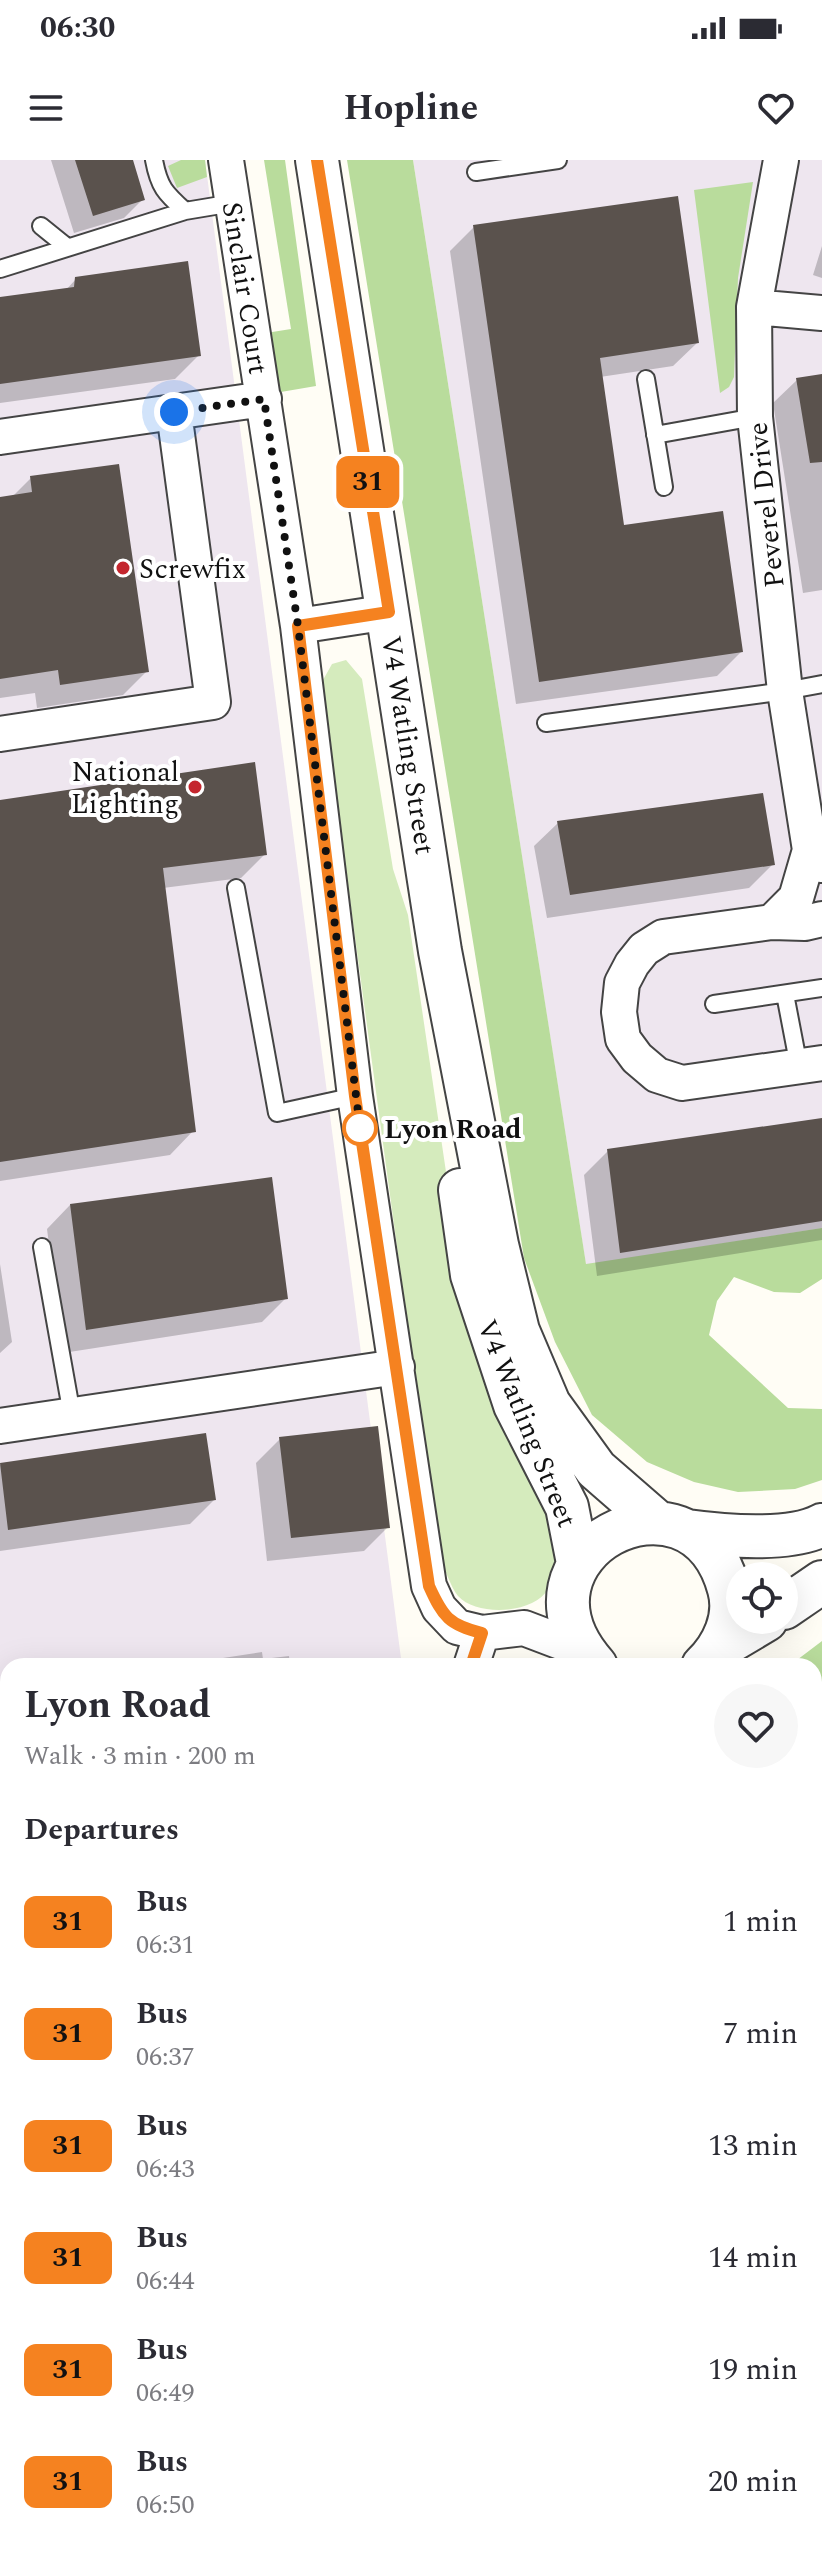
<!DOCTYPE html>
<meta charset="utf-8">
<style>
:root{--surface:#fff;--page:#f7f7f7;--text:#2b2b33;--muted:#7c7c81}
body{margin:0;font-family:Spectral,serif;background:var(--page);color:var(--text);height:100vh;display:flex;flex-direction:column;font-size:30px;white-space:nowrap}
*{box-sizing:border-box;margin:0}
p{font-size:26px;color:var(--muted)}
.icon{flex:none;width:44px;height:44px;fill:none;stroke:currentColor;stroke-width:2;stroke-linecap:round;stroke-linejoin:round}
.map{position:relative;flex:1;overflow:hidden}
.side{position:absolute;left:0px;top:1498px;width:822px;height:898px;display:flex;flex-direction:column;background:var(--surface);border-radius:24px 24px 0 0;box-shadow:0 8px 32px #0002}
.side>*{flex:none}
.badge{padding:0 16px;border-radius:12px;font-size:28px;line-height:52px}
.fabs{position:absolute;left:726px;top:1402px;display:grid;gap:16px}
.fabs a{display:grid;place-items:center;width:72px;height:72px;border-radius:50%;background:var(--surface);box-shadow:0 8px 32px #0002;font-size:40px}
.you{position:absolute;width:40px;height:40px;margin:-20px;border:6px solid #fff;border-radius:50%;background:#1a73e8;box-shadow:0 0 0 12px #1a73e833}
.map>.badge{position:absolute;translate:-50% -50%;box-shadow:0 0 0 4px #fff}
h2{padding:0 24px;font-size:30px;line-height:72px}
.round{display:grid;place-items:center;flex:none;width:84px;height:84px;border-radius:42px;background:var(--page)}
.summary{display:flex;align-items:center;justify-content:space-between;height:136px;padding:0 24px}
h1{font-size:38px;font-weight:700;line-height:60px}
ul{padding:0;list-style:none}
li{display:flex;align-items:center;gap:24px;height:112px;padding:0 24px}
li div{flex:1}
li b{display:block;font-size:30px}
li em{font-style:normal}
li .badge{min-width:88px;font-weight:700;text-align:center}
.status{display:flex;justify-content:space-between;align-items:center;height:56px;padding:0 40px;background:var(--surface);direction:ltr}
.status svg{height:22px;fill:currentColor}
header{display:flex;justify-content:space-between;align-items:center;height:104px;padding:0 24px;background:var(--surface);font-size:36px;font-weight:700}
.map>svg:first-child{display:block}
.industrial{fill:#eee6ef}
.green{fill:#d5ebbd}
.forest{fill:#b9dc9c}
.shadow{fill:#0003}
.building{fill:#5a524d}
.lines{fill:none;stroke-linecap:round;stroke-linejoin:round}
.service-casing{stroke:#444;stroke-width:20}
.minor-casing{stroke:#444;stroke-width:38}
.tertiary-casing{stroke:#444;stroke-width:46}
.service{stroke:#fff;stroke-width:16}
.minor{stroke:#fff;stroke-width:34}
.tertiary{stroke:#fff;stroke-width:42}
.line-casing{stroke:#fff;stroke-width:18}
.line{stroke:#f58220;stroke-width:12}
.walk{stroke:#111;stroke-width:8;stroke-dasharray:0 14.4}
.poi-dot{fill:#c4262e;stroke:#fff;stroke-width:3}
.stop-dot{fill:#fff;stroke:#f58220;stroke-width:4}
.labels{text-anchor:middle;stroke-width:8;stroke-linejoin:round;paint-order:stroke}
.street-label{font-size:28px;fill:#111;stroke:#fff}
.poi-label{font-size:28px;fill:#111;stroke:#fff;text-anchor:start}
.stop-label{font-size:28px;font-weight:bold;fill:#111;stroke:#fff;text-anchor:start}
</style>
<div class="status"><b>06:30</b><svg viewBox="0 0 49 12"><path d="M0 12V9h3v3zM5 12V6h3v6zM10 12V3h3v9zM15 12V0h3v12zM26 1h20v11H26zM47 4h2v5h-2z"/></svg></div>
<header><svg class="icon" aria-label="menu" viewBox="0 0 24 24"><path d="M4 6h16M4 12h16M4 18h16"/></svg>Hopline<svg class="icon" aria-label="heart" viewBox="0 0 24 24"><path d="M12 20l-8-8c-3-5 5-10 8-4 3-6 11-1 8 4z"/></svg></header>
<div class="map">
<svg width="822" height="2395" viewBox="0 0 822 2395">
<rect width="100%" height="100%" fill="#fffdf5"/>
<path class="industrial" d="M0,0H205L402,1506H8V2388H514L515,2395H0Z
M413,0H822V1068L586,1105Z"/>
<path class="green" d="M346,500L362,519L393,709L408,755L458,1093L560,1394C556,1405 553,1419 548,1429C534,1454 477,1457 458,1436C450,1426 445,1408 439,1396L328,578L323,520L332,504Z"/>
<path class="forest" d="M181,0H205L207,17L177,28L168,6Z
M264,0H285L316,226L275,233L266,173L291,169Z
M347,0H413L586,1104L822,1068V1119L800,1133L774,1132L734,1117L717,1141L709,1175L788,1248L822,1249V1320L795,1329L738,1332L694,1322L647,1302L592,1255L555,1182L524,1098Z
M753,22L738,118L734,217L729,227L720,233L694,30Z
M822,1481V1699L814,1697V1506H789Z"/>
<path class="shadow" d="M51,0H130L143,39L124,58L74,73Z
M474,67L697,183L673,206L600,217L622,367L741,492L717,516L516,544L450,91Z
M822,86V118L813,115Z
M76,119L199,195L175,219L0,243V139L65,131Z
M822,216V430L803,433L773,243L797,220Z
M31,318L147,511L123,535L37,548L35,533L0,538V339L12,337Z
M0,642L265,694L241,718L163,728L193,971L170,995L0,1021Z
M558,663L773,704L749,728L547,758L534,686Z
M822,960V1080L597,1116L584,1015L608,991Z
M70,1045L286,1138L262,1162L63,1193L47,1069Z
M0,1104L12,1182L0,1193Z
M204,1275L214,1340L190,1364L0,1391V1305Z
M280,1279L388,1367L364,1391L267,1401L256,1303Z
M262,1492L263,1499L289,1496L290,1506H170Z
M8,1530V1626L0,1628V1531Z
M8,1687V1811L0,1812V1689Z
M822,1881V1901L814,1896Z
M8,1894V2036L0,2037V1896Z
M73,2388H196L197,2395H74Z
M323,2388H447L448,2395H324Z"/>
<path class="building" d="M75,0H133L145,40L93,56Z
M678,36L699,183L600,198L624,365L723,351L743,492L539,522L473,65Z
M188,101L201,196L0,224V137L74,127L75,117Z
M822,214V302L810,303L796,218Z
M119,304L149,512L60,525L58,510L0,519V337L32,332L30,316Z
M255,602L267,695L163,708L196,972L0,1002V640Z
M763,633L775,705L570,735L557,661Z
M822,958V1061L620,1093L607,989Z
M272,1017L288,1139L86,1170L70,1044Z
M378,1266L390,1368L291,1378L279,1277Z
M206,1273L216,1340L8,1370L0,1303Z"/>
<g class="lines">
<g class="service-casing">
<path id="service" d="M154,0C159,27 165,33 185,51
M476,12L558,0
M41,66L67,87
M0,109L185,51L233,43
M646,219L664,327
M655,275L755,257
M546,563L785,531L822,524
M236,728L277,953L355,936
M785,834L799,907
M714,844L822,828
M42,1087L72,1255
M0,1674L8,1673
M814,1788L822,1782
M0,1831L8,1830
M814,1957L822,1956
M814,2024L822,2021
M814,2071L822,2068
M60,2388L61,2395
M274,2388L275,2395
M816,2395L822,2393"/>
</g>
<g class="minor-casing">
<path id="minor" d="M226,0L298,466L355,936L429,1426L439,1448L457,1467L482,1473L524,1468L582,1490
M781,0L754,147L755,257L785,531L810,690
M754,147L822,153
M0,277L264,239
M298,466L389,452
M0,574L213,542L174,252
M822,705L810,690L796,738L772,762L663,777L644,789L632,804L622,823L619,852L623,879L637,898L657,915L682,923L822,903
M772,762L805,763L822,759
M0,1266L397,1207
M471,1506L482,1473
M0,2302L8,2301
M561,2388L562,2395"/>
</g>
<g class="tertiary-casing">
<path id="tertiary" d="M317,0L440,791L497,1085L518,1171L549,1244L596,1309L657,1362
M460,1030L472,1115L515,1245L567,1347L578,1403
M687,1371C723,1376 790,1382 822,1365
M784,1448L822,1422
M719,1488L766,1460
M596,1506C496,1394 692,1292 729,1429C737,1457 723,1487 703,1506
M674,2388L676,2395"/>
</g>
<use href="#service" class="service"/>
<use href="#minor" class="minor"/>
<use href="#tertiary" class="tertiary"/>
</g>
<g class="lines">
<g class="line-casing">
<path id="line" d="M317,0L389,452L298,466L355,936L429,1426C443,1457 449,1465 482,1473L471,1506"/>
</g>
<use href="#line" class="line"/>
<path class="walk" d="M174,252L264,239L298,466L360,968"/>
</g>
<g class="poi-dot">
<circle cx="123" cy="408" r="8"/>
<circle cx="195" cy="627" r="8"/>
</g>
<circle class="stop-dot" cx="360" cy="968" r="16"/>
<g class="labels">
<g class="street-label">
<text transform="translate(246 128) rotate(81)" y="10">Sinclair Court</text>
<text transform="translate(765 345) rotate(-96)" y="10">Peverel Drive</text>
<text transform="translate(409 585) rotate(81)" y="10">V4 Watling Street</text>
<text transform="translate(528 1263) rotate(68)" y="10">V4 Watling Street</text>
</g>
<g class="poi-label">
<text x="139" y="418">Screwfix</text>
<text x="179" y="621" text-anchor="end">National<tspan x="179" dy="32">Lighting</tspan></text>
</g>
<g class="stop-label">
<text x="384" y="978">Lyon Road</text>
</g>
</g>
</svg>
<div class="fabs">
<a><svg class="icon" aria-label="locate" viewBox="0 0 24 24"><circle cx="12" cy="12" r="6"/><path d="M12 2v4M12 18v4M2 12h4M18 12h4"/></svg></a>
</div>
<div class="you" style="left:174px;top:252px"></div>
<b class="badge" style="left:368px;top:322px;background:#f58220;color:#111">31</b>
<section class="side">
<div class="summary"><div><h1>Lyon Road</h1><p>Walk · 3 min · 200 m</p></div><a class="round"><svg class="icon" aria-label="heart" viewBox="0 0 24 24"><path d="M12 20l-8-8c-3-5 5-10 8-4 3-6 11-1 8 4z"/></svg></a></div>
<h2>Departures</h2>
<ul>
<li><span class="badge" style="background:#f58220;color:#111">31</span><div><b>Bus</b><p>06:31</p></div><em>1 min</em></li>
<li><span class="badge" style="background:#f58220;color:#111">31</span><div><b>Bus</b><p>06:37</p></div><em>7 min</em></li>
<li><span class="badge" style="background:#f58220;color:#111">31</span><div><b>Bus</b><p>06:43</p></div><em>13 min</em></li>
<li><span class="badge" style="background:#f58220;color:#111">31</span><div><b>Bus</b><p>06:44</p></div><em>14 min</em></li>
<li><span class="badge" style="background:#f58220;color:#111">31</span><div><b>Bus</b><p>06:49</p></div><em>19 min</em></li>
<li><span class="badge" style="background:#f58220;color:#111">31</span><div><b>Bus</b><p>06:50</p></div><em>20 min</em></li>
</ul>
</section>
</div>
